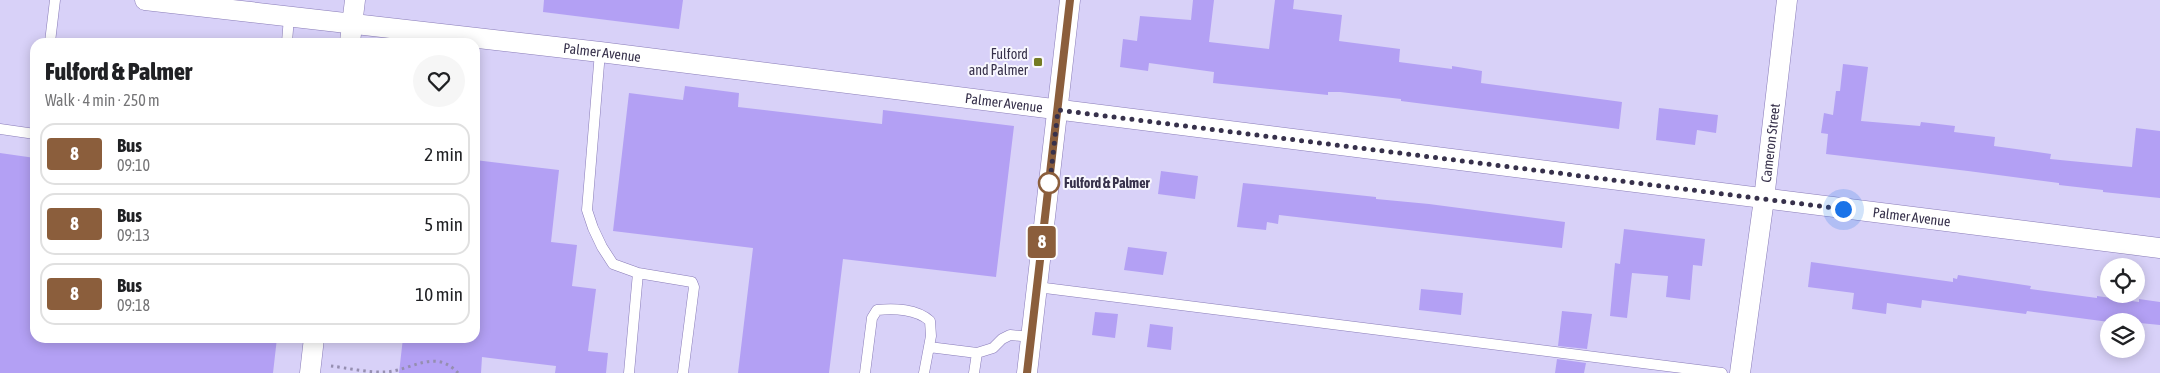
<!DOCTYPE html>
<meta charset="utf-8">
<style>
:root{--surface:#fff;--page:#f6f6f6;--text:#202124;--muted:#757577;--line:#e0e0e0}
body{margin:0;font-family:"Asap Condensed",sans-serif;background:var(--page);color:var(--text);height:100vh;display:flex;flex-direction:column;font-size:19px;white-space:nowrap}
*{box-sizing:border-box;margin:0}
p{font-size:16px;color:var(--muted)}
.icon{flex:none;width:28px;height:28px;fill:none;stroke:currentColor;stroke-width:2;stroke-linecap:round;stroke-linejoin:round}
.map{position:relative;flex:1;overflow:hidden}
.panel{position:absolute;left:30px;top:38px;width:450px;height:305px;display:flex;flex-direction:column;background:var(--surface);border-radius:15px;box-shadow:0 2px 12px #0003}
.panel>*{flex:none}
.badge{padding:0 10px;border-radius:4px;font-size:18px;line-height:32px}
.buttons{position:absolute;left:2100px;top:258px;display:grid;gap:10px}
.buttons a{display:grid;place-items:center;width:45px;height:45px;border-radius:50%;background:var(--surface);box-shadow:0 2px 12px #0003;font-size:25px}
.you{position:absolute;width:25px;height:25px;margin:-12px;border:4px solid #fff;border-radius:50%;background:#1a73e8;box-shadow:0 0 0 8px #1a73e833}
.map>.badge{position:absolute;translate:-50% -50%;box-shadow:0 0 0 2px #fff}
.round{display:grid;place-items:center;flex:none;width:52px;height:52px;border-radius:26px;background:var(--page)}
.overview{display:flex;align-items:center;justify-content:space-between;height:85px;padding:0 15px}
h1{font-size:24px;font-weight:800;line-height:38px}
ul{padding:0;list-style:none}
li{display:flex;align-items:center;gap:15px;height:62px;margin:0 10px 8px;padding:0 5px;border:2px solid var(--line);border-radius:15px}
li div{flex:1}
li b{display:block;font-size:19px}
li em{font-style:normal}
li .badge{min-width:55px;font-weight:700;text-align:center}
.map>svg:first-child{display:block}
.building{fill:#b3a0f4}
.lines{fill:none;stroke-linecap:round;stroke-linejoin:round}
.lane-casing{stroke:#897cb8;stroke-width:11}
.street-casing{stroke:#897cb8;stroke-width:21}
.path{stroke:#958eb0;stroke-width:3;stroke-dasharray:2.5 4;stroke-linecap:butt}
.lane{stroke:#fff;stroke-width:10}
.street{stroke:#fff;stroke-width:20}
.line-casing{stroke:#fff;stroke-width:11}
.line{stroke:#8b5e3c;stroke-width:8}
.walk{stroke:#37314b;stroke-width:5;stroke-dasharray:0 9}
.poi-dot{fill:#747b25;stroke:#f8f7fe;stroke-width:2}
.stop-dot{fill:#fff;stroke:#8b5e3c;stroke-width:2.5}
.labels{text-anchor:middle;stroke-width:4;stroke-linejoin:round;paint-order:stroke}
.street-label{font-size:14px;fill:#37314b;stroke:#f8f7fe}
.poi-label{font-size:14px;fill:#37314b;stroke:#f8f7fe;text-anchor:end}
.stop-label{font-size:14px;font-weight:bold;fill:#37314b;stroke:#f8f7fe;text-anchor:start}
</style>
<div class="map">
<svg width="2160" height="373" viewBox="0 0 2160 373">
<rect width="100%" height="100%" fill="#d8d1f8"/>
<path class="building" d="M544,0H683L679,29L543,12Z
M1193,0H1214L1209,42L1269,49L1275,0H1294L1293,9L1342,15L1339,41L1400,49L1399,62L1452,69V66L1482,71L1481,83L1622,102L1619,129L1401,101V99L1340,92H1328V95L1213,83L1214,72L1149,63L1148,71L1120,67L1123,39L1137,41L1140,16L1191,20Z
M1843,64L1868,67L1861,121L1920,126L1921,122L1955,126L1954,132L1995,137L1994,146L2051,154L2050,159L2132,167L2136,128L2160,131V198L2103,192V190L2059,185V183L1968,171L1826,154L1828,134L1821,133L1824,113L1833,115L1836,91H1840Z
M685,86L739,93L738,107L882,124L883,110L1014,126L996,277L843,259L829,373H738L753,248L613,231L629,93L683,100Z
M1659,108L1718,115L1716,133L1697,130L1695,145L1656,140Z
M0,153L35,158V338H277L273,373H0Z
M475,160L559,170L551,242L577,245L572,286L596,289L588,351L608,353L606,373H555L556,366L482,357L481,373H399L403,338H475Z
M1161,171L1198,176L1195,199L1158,194Z
M1243,183L1376,197V199L1429,204L1565,222L1562,248L1279,215L1278,224L1267,222L1266,230L1237,227Z
M1624,229L1705,239L1702,266L1693,265L1690,300L1666,297L1668,276L1632,273L1627,318L1610,316L1615,263L1620,264Z
M1128,247L1167,252L1163,275L1124,270Z
M1811,262L1953,282V278L1957,279L1958,275L2031,286L2030,289L2097,298V296L2139,302V299L2160,302V325L2109,320V322L2027,311L2026,314L1922,300L1921,308L1887,303L1886,314L1852,309L1854,293L1808,287Z
M1421,289L1463,293L1461,315L1419,310Z
M1562,311L1592,314L1587,349L1558,346Z
M1095,312L1118,314L1115,338L1092,335Z
M1150,324L1173,327L1171,350L1147,347Z
M1557,359L1586,363L1584,373H1555Z"/>
<g class="lines">
<g class="lane-casing">
<path id="lane" d="M50,42L55,0
M287,42L289,17
M600,52L587,210L593,228L602,247L613,264L638,273L692,282L694,287L683,373
M0,129L35,134
M1037,287L1722,373
M929,347L977,353L993,348L1002,339L1010,335L1031,337
M629,373L638,273
M865,373L872,318L877,310C894,308 917,309 930,321L931,336L924,373
M974,373L977,353"/>
</g>
<g class="street-casing">
<g id="street">
<path id="s1" d="M145,0L600,52L2160,248"/>
<path d="M350,42L355,0"/>
<path d="M310,373L314,338"/>
<path d="M1027,373L1070,0"/>
<path id="s2" d="M1740,373L1764,199L1787,0"/>
</g>
</g>
<path class="path" d="M331,366C347,368 370,373 386,372C413,370 435,348 458,373"/>
<use href="#lane" class="lane"/>
<use href="#street" class="street"/>
</g>
<g class="lines">
<g class="line-casing">
<path id="line" d="M1027,373L1070,0"/>
</g>
<use href="#line" class="line"/>
<path class="walk" d="M1049,183V190L1058,110L1843,209"/>
</g>
<rect class="poi-dot" x="1033" y="57" width="10" height="10" rx="2.5"/>
<circle class="stop-dot" cx="1049" cy="183" r="10"/>
<g class="labels">
<g class="street-label">
<text dy="5" stroke="none"><textPath href="#s1" startOffset="460">Palmer Avenue</textPath></text>
<text dy="5" stroke="none"><textPath href="#s1" startOffset="865">Palmer Avenue</textPath></text>
<text dy="5" stroke="none"><textPath href="#s2" startOffset="232">Cameron Street</textPath></text>
<text dy="5" stroke="none"><textPath href="#s1" startOffset="1780">Palmer Avenue</textPath></text>
</g>
<g class="poi-label">
<text x="1028" y="59">Fulford<tspan x="1028" dy="16">and Palmer</tspan></text>
</g>
<g class="stop-label">
<text x="1064" y="188">Fulford &amp; Palmer</text>
</g>
</g>
</svg>
<div class="buttons">
<a><svg class="icon" aria-label="locate" viewBox="0 0 24 24"><circle cx="12" cy="12" r="6"/><path d="M12 2v4M12 18v4M2 12h4M18 12h4"/></svg></a>
<a><svg class="icon" aria-label="layers" viewBox="0 0 24 24"><path d="M12 4l9 5-9 5-9-5zM3 14l9 5 9-5"/></svg></a>
</div>
<div class="you" style="left:1843px;top:209px"></div>
<b class="badge" style="left:1042px;top:242px;background:#8b5e3c;color:#fff">8</b>
<section class="panel">
<div class="overview"><div><h1>Fulford &amp; Palmer</h1><p>Walk · 4 min · 250 m</p></div><a class="round"><svg class="icon" aria-label="heart" viewBox="0 0 24 24"><path d="M12 20l-8-8c-3-5 5-10 8-4 3-6 11-1 8 4z"/></svg></a></div>
<ul>
<li><span class="badge" style="background:#8b5e3c;color:#fff">8</span><div><b>Bus</b><p>09:10</p></div><em>2 min</em></li>
<li><span class="badge" style="background:#8b5e3c;color:#fff">8</span><div><b>Bus</b><p>09:13</p></div><em>5 min</em></li>
<li><span class="badge" style="background:#8b5e3c;color:#fff">8</span><div><b>Bus</b><p>09:18</p></div><em>10 min</em></li>
</ul>
</section>
</div>
